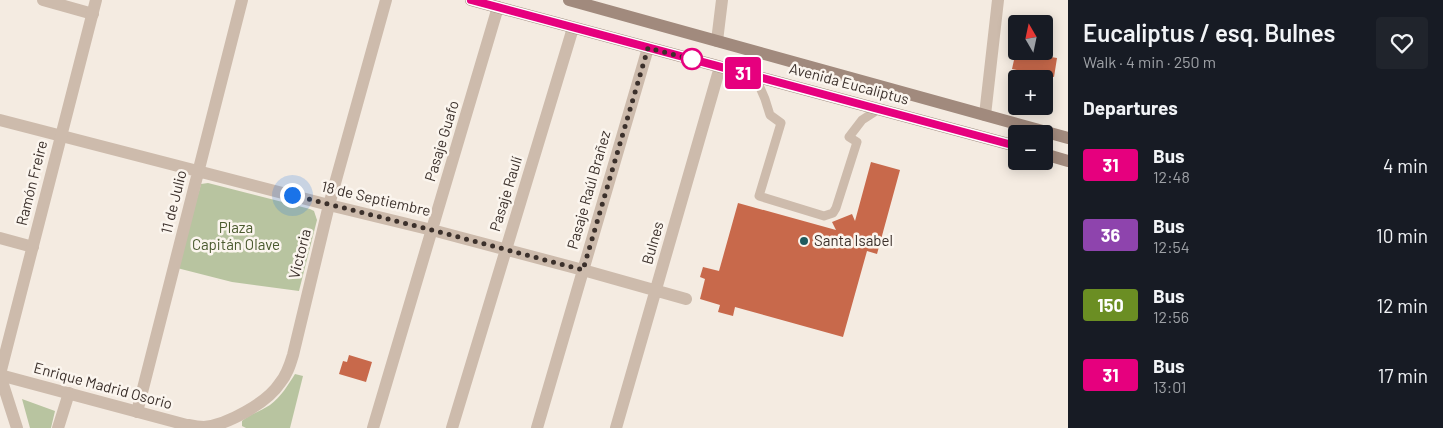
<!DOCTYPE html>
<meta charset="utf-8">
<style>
:root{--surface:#171b24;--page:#20242c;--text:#f1f3f6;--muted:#9ea1a6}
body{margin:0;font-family:Barlow,sans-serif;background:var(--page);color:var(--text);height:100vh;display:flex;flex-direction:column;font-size:19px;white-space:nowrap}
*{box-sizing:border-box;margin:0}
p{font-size:16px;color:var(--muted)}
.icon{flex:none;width:28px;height:28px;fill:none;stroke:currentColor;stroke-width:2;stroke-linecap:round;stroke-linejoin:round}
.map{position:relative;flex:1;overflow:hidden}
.details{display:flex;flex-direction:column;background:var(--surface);width:375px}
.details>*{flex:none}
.badge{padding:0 10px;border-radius:4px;font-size:18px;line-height:32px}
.needle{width:32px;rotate:351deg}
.tools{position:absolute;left:1008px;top:15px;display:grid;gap:10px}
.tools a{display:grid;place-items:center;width:45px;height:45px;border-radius:5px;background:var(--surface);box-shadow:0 2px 12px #0003;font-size:25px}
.you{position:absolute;width:25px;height:25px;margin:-12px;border:4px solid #fff;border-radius:50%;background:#1a73e8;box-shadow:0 0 0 8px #1a73e833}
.map>.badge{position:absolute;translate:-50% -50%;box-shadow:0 0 0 2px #fff}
h2{padding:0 15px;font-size:19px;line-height:45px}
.round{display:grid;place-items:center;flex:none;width:52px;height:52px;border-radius:5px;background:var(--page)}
.overview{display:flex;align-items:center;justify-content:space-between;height:85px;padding:0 15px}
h1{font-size:24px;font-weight:600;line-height:38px}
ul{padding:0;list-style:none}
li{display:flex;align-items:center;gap:15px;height:70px;padding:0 15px}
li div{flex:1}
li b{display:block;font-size:19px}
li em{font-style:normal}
li .badge{min-width:55px;font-weight:700;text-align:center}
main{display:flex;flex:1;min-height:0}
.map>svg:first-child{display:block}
.green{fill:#b8c4a0}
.building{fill:#c8694b}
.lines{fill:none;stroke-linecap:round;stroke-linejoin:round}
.service{stroke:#cdbbac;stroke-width:9}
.minor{stroke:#cdbbac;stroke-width:12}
.tertiary{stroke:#cdbbac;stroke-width:12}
.secondary{stroke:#a18a7d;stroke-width:12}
.line-casing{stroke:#fff;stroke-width:11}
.line{stroke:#e6007e;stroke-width:8}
.walk{stroke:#3b302b;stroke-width:5;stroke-dasharray:0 9}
.stop-dot{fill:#fff;stroke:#e6007e;stroke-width:2.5}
.poi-dot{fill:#1f5a5e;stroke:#fbf5ee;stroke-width:2}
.labels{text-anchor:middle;stroke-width:5;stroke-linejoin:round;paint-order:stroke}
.street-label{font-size:15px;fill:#3b302b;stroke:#fbf5ee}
.park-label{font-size:15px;fill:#4a5a2e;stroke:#fbf5ee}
.poi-label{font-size:15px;fill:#3b302b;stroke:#fbf5ee;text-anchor:start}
</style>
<main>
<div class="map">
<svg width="1068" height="428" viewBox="0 0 1068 428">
<rect width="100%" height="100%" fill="#f4ebe1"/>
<path class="green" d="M208,183L310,209L314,211L317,220L299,291L232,282L177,268L201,184Z
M295,374L303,376L290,428H246L242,426V421C250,414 261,411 270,405C281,397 288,385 295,374Z
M22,399L55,411L51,428H30Z"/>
<path class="building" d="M1016,51L1057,58L1054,77L1012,69Z
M871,162L900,170L877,254L867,251L843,337L735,307L733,316L718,312L720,305L700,299L705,279L700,277L703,267L719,271L738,203L836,230L832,222L852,214L855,221Z
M349,355L372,362L366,382L339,374L343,361L347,362Z"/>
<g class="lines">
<path class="service" d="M755,76L765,99L770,115L781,123L759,196L824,216L833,213L836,208L857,142L849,137L862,120L879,109"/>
<path class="minor" d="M43,0L93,14
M717,41L722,0
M0,120L329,205L432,230L583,270L686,299
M0,238L33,247
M0,375L17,428
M137,412L242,0
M188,425C193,426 199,427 204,427C227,425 267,403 280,383C287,375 290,365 293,355L329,205L386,0
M58,428L69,393
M373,428L498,7
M452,428L573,28
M537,428L648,48
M616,428L720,67"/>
<path class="tertiary" d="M985,115L998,0
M0,374L96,0
M0,375L198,428"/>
<path class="secondary" d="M471,0L1016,146
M569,0L1068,138
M1044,154L1068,161"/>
</g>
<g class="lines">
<g class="line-casing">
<path id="line" d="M471,0L1016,146"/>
</g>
<use href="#line" class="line"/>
<path class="walk" d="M292,195L432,230L583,270L648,48L699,61L692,59"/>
</g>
<circle class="stop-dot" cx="692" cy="59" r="10"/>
<circle class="poi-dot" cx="804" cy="241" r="5"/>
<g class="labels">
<g class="street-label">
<text transform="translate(849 84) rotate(15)" y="5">Avenida Eucaliptus</text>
<text transform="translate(442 141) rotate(-73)" y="5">Pasaje Guafo</text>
<text transform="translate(32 183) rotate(-76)" y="5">Ramón Freire</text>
<text transform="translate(589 190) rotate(-74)" y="5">Pasaje Raúl Brañez</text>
<text transform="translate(506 194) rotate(-73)" y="5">Pasaje Raulí</text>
<text transform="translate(376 199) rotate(13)" y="5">18 de Septiembre</text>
<text transform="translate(174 202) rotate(-76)" y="5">11 de Julio</text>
<text transform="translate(653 243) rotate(-74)" y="5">Bulnes</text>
<text transform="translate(300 254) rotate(-76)" y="5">Victoria</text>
<text transform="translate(103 386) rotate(15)" y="5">Enrique Madrid Osorio</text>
</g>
<g class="park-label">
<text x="236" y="233">Plaza<tspan x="236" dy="17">Capitán Olave</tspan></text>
</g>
<g class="poi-label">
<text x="814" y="246">Santa Isabel</text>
</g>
</g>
</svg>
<div class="tools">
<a><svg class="needle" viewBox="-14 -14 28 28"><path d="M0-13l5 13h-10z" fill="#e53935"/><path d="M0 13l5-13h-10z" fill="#9ea1a6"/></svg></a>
<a>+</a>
<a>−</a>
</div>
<div class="you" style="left:292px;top:195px"></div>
<b class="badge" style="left:743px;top:73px;background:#e6007e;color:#fff">31</b>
</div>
<section class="details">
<div class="overview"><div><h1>Eucaliptus / esq. Bulnes</h1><p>Walk · 4 min · 250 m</p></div><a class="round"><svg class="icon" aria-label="heart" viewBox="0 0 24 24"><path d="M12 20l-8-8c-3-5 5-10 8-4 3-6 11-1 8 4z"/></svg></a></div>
<h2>Departures</h2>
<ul>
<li><span class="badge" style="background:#e6007e;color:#fff">31</span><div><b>Bus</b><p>12:48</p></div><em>4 min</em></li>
<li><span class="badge" style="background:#8e44ad;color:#fff">36</span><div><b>Bus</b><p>12:54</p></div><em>10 min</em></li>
<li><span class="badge" style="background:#6b8e23;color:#fff">150</span><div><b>Bus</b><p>12:56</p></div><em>12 min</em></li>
<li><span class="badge" style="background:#e6007e;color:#fff">31</span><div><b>Bus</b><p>13:01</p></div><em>17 min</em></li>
</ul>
</section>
</main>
